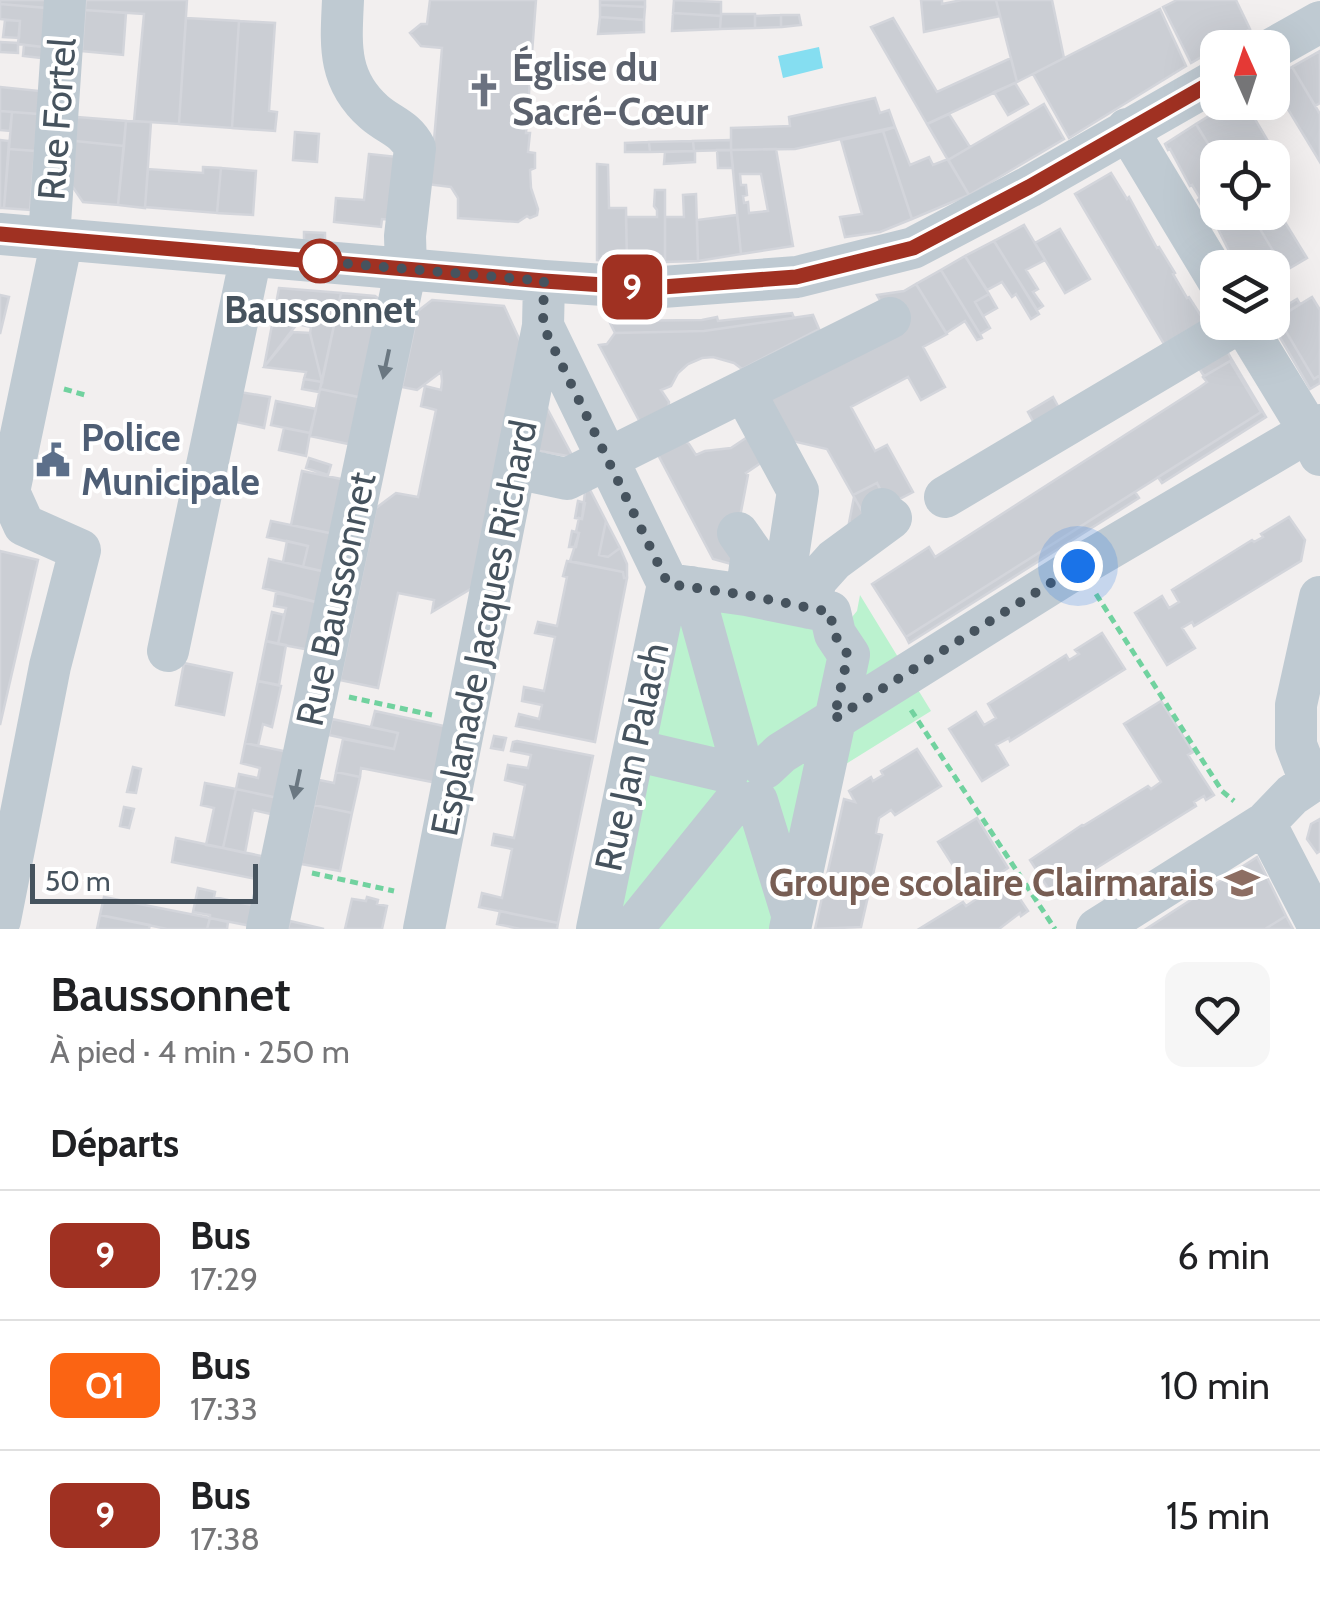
<!DOCTYPE html>
<html lang="fr">
<meta charset="utf-8">
<style>
:root{--surface:#fff;--page:#f6f6f6;--text:#202124;--muted:#757577;--line:#e0e0e0}
body{margin:0;font-family:Cabin,sans-serif;background:var(--page);color:var(--text);height:100vh;display:flex;flex-direction:column;font-size:38px;white-space:nowrap}
*{box-sizing:border-box;margin:0}
p{font-size:32px;color:var(--muted)}
.icon{flex:none;width:55px;height:55px;fill:none;stroke:currentColor;stroke-width:2;stroke-linecap:round;stroke-linejoin:round}
.map{position:relative;height:929px;overflow:hidden}
.panel{display:flex;flex-direction:column;background:var(--surface);flex:1}
.panel>*{flex:none}
.badge{padding:0 20px;border-radius:15px;font-size:35px;line-height:65px}
.needle{width:65px;rotate:357deg}
.buttons{position:absolute;left:1200px;top:30px;display:grid;gap:20px}
.buttons a{display:grid;place-items:center;width:90px;height:90px;border-radius:20px;background:var(--surface);box-shadow:0 10px 40px #0002;font-size:50px}
.scale{position:absolute;left:30px;bottom:25px;width:228px;box-sizing:border-box;padding-left:10px;border:5px solid #46535e;border-top:0;font-size:28px;line-height:35px;white-space:nowrap;color:#46535e;-webkit-text-stroke:8px #fff;paint-order:stroke}
.you{position:absolute;width:50px;height:50px;margin:-25px;border:8px solid #fff;border-radius:50%;background:#1a73e8;box-shadow:0 0 0 15px #1a73e833}
.map>.badge{position:absolute;translate:-50% -50%;box-shadow:0 0 0 5px #fff}
h2{padding:0 50px;font-size:38px;line-height:90px}
.round{display:grid;place-items:center;flex:none;width:105px;height:105px;border-radius:20px;background:var(--page)}
.overview{display:flex;align-items:center;justify-content:space-between;height:170px;padding:0 50px}
h1{font-size:48px;font-weight:600;line-height:75px}
ul{padding:0;list-style:none}
li{display:flex;align-items:center;gap:30px;height:130px;padding:0 50px;border-top:2px solid var(--line)}
li div{flex:1}
li b{display:block;font-size:38px}
li em{font-style:normal}
li .badge{min-width:110px;font-weight:700;text-align:center}
.map>svg:first-child{display:block}
.green{fill:#bbf2cf}
.water{fill:#85def1}
.building{fill:#cbced4;stroke:#d3d5db;stroke-width:2.5;fill-rule:evenodd}
.lines{fill:none;stroke-linecap:round;stroke-linejoin:round}
.path{stroke:#71d29f;stroke-width:5;stroke-dasharray:8 5;stroke-linecap:butt}
.minor{stroke:#bfcad2;stroke-width:42}
.oneway{fill:#6a7781}
.line-casing{stroke:#fff;stroke-width:22}
.line{stroke:#a03122;stroke-width:15}
.walk{stroke:#46535e;stroke-width:10;stroke-dasharray:0 18}
.stop-dot{fill:#fff;stroke:#a03122;stroke-width:5}
.labels{text-anchor:middle;stroke-width:8;stroke-linejoin:round;paint-order:stroke}
.worship-label{font-size:38px;font-weight:bold;fill:#5b616d;stroke:#fff;text-anchor:start}
.street-label{font-size:38px;fill:#46535e;stroke:#fff}
.stop-label{font-size:38px;font-weight:bold;fill:#46535e;stroke:#fff}
.service-label{font-size:38px;font-weight:bold;fill:#4e5e75;stroke:#fff;text-anchor:start}
.education-label{font-size:38px;font-weight:bold;fill:#785e54;stroke:#fff;text-anchor:end}
</style>
<div class="map">
<svg width="1320" height="929" viewBox="0 0 1320 929">
<rect width="100%" height="100%" fill="#f2efef"/>
<path class="green" d="M860,595L931,711L817,782L782,929H612L678,608L848,622L857,611Z"/>
<path class="water" d="M819,47L823,68L783,78L778,56Z"/>
<path class="building" d="M0,0H46V8L0,4Z
M86,0H187L179,124L134,121L144,14L85,10Z
M430,0H536L526,133H530L528,152L535,153V168L530,170L531,188L538,209L537,215L530,218L527,216L518,222L458,218V198L451,187L426,184L424,140H434L442,48L421,46L410,33L421,24H427Z
M600,0H645V7L600,5Z
M674,0L721,2V16L673,13Z
M921,0H942V4L962,0H996L1000,16L924,32Z
M996,0H1052L1064,58L1017,82Z
M1177,0H1236L1250,29L1191,63L1163,7Z
M0,4L46,8L43,47L18,44L20,21L0,19Z
M600,5L645,7L644,20L600,17Z
M1160,9L1186,66L1069,138L1033,74Z
M85,10L126,13L123,55L82,51Z
M673,13L721,16L720,29L672,31Z
M721,14H755V28L720,29Z
M781,15H799L801,25L781,27Z
M781,15V27L755,28V16Z
M600,17L644,20V32L598,34Z
M186,18L239,21L232,128L179,124Z
M893,18L937,92L1011,58L1017,82L927,124L871,27Z
M5,20L20,21L19,38L3,37Z
M239,21L275,23L269,111L277,112L275,131L232,128Z
M0,42L18,43V53L0,52Z
M24,45L43,47L42,58L23,56Z
M1320,51V103L1315,106L1292,67Z
M1292,67L1320,114V162L1272,83V79Z
M1015,83L1028,104L1008,115L994,92Z
M0,87L40,91L38,114L0,111Z
M875,98L880,113L889,110L895,127L795,149L731,150V128L790,126L789,117Z
M1232,102H1245L1282,165L1272,171V158H1258L1261,155L1253,143L1229,158H1218V160L1196,124Z
M1044,104L1064,139L969,195L948,160Z
M0,111L12,112L10,131L0,130Z
M12,112L38,114L35,151L9,149Z
M949,114L970,147L948,160L927,124Z
M77,117L126,121L124,146L75,141Z
M126,121L151,122L145,208L118,205Z
M1196,124L1218,160V212H1250L1285,271L1272,279V268H1241L1235,258L1233,259L1214,221L1212,223L1198,200L1200,198L1192,185L1190,186L1170,149L1168,150L1165,144Z
M895,127L910,165L929,157L933,165L948,159L969,195L912,219L883,131Z
M883,131L912,219L880,232L845,237L840,217L862,214L841,140Z
M295,132L319,134L317,162L293,160Z
M0,140L9,141L4,208H0Z
M731,140V150L694,151L693,141Z
M75,141L124,146L118,205L83,202L72,186Z
M693,141L694,151L650,152L649,142Z
M649,142L650,152H625V143Z
M9,149L35,151L30,210L4,208Z
M776,149L793,246L741,254L731,150ZM740,174H761L768,211L749,213L748,202L744,203L743,196L747,195L746,185H741Z
M717,150H731L733,168H718Z
M695,151V162L664,164L665,152Z
M369,154L398,157L392,220L382,219L381,227L334,222L336,198L364,200Z
M597,164L608,165L609,208H626L627,262L597,260Z
M203,167L221,168L217,213L145,207L148,169L203,173Z
M221,168L256,171L253,215L217,213Z
M1111,173L1127,199L1129,197L1157,248L1159,247L1175,273L1173,274L1187,298L1189,297L1205,322L1164,344L1075,194Z
M655,190H665V262H627L626,217H657V210L654,206Z
M696,194L698,261L665,262V217H684L683,195Z
M1272,201L1307,258L1285,271L1250,212H1272Z
M737,215L741,254L698,261L697,220Z
M1024,225L1045,260L1026,270L1038,289L1033,292L1043,306L1037,310L994,241Z
M1060,229L1090,279L1065,293L1035,243Z
M304,232L325,233V241L304,240Z
M994,241L1039,314L1031,319L1016,294L1012,297L1002,282L987,290L965,256Z
M965,256L989,294L975,302L990,328L980,334L941,270Z
M941,270L980,334L982,338L977,340L965,321L946,333L916,284Z
M916,284L947,334L923,347L945,387L921,400L908,377L851,407L875,451L887,445L913,492L888,505L877,483L853,495L827,449L792,441L757,393L899,335L877,295L904,291Z
M279,288L341,293L322,382L310,333L311,327L297,324L264,367Z
M341,293L375,296L383,302L363,398L320,389Z
M989,294L997,308L983,316L975,302Z
M0,295L9,297L0,334Z
M1312,297L1320,310V375L1314,379L1278,318Z
M1297,299L1300,304L1278,318L1314,379L1320,375V383L1310,389L1271,322H1272V314Z
M432,300L504,306L528,358L484,581L432,612L434,600L398,593L378,688L340,680L376,508L396,493L418,497L436,410L421,406L425,386L441,390L442,381L441,372L417,390L402,387L418,311Z
M792,313L794,318L704,331L615,333L609,321L702,320L717,317L718,321Z
M813,315L819,329L742,369L734,363L713,357L702,358L688,364L678,373L671,386L661,390L669,402L667,416L642,426L599,345L607,344L615,333L704,331Z
M293,332L310,333L322,382L304,379L306,372L264,367Z
M1223,344L1232,360L1204,376L1195,362Z
M1232,360L1266,417L1162,483L1158,477L1261,412L1231,361Z
M1230,361L1261,412L906,637L872,584L929,547L935,557L1200,387L1207,382L1203,377Z
M304,379L322,382L319,392L302,389Z
M320,389L363,398L353,445L310,436Z
M234,391L270,397L264,428L227,420Z
M540,395L573,457L529,449Z
M1053,397L1059,408L1034,423L1028,412Z
M276,401L316,409L310,433L271,425Z
M284,428L310,433L306,456L279,450Z
M678,436L689,444L696,455L705,451L731,448L746,438L771,456L746,473L748,475L731,564L713,559L656,451Z
M309,458L331,465L328,475L306,468Z
M302,471L346,480L334,534L291,525Z
M586,482L606,521L599,555L608,557L620,548L627,564V578H624L623,572L570,561L579,533L576,532L579,518L582,519Z
M877,483L888,505L867,520L853,495Z
M1135,492L1139,498L909,643L906,637Z
M854,497L867,520L849,523Z
M578,501L585,503L582,519L575,518Z
M1289,517L1305,540L1301,561L1194,626L1192,622L1182,628L1195,648L1167,665L1135,613L1162,596L1169,608L1179,602L1172,590L1252,540L1254,542L1263,537L1261,534Z
M271,521L334,534L326,572L303,567L308,546L267,537Z
M606,521L620,548L608,557L599,555Z
M572,531L579,533L576,547H569Z
M287,541L308,546L303,567L283,562Z
M0,551L38,560L0,725Z
M269,559L326,572L320,603L263,588Z
M567,561L623,572L624,578H627L595,742L516,726L519,714L539,719L542,705L522,701L524,687L544,691L555,637L535,633L538,622L557,626L567,577L563,576Z
M276,593L320,603L310,650L278,644L286,608L274,606Z
M272,612L284,615L278,644L266,641Z
M1102,633L1125,669L1023,733L1010,741L1009,738L996,745L1008,765L982,781L949,729L976,712L984,725L996,718L988,704L1066,655L1069,660L1079,654L1075,650Z
M266,641L286,645L279,685L258,681Z
M184,663L232,673L224,715L176,705Z
M258,681L281,686L272,727L263,724L258,746L245,743Z
M1161,701L1193,752L1188,755L1214,795L1206,800L1204,796L1194,802L1196,806L1093,870L1090,866L1085,869L1079,873L1082,878L1053,896L1030,860L1082,825L1083,826L1148,786L1151,789L1161,782L1124,724Z
M375,711L453,728L442,784L361,768L360,777L336,772L343,739L394,749L398,733L371,727Z
M332,719L398,733L394,749L329,735Z
M494,736L506,738L503,750L491,748Z
M517,741L593,756L558,923L479,907L482,893L502,898L512,849L492,845L494,834L514,838L525,785L505,780L508,765L528,768L531,755L511,751L513,742Z
M245,743L288,752L278,798L236,789L239,774L258,778L260,768L241,763Z
M917,749L941,786L895,815L891,810L879,818L876,833L882,835L861,927L815,929L844,799L855,802L849,791L871,777L873,781L883,775L881,771Z
M133,767L141,769L136,793L127,792Z
M336,772L360,777L352,813L314,805L319,780L334,783Z
M205,783L236,789L223,848L206,845L214,808L201,805Z
M236,789L278,798L275,815L253,810L245,853L223,848Z
M314,805L352,813L340,871L301,864Z
M124,807L134,809L129,828L120,826Z
M977,818L1008,868L1002,872L1028,911L1021,916L1020,913L999,929H919L963,902L966,906L975,900L938,842Z
M1320,819V851L1317,853L1307,839L1311,824Z
M176,838L266,857L261,880L172,862Z
M1257,857L1286,916L1265,929H1146Z
M198,888L215,892L214,897L256,906L251,926L210,918V915L193,912Z
M104,897L210,918L207,929H167L100,915Z
M367,897L378,900L377,904L387,906L382,929H345L352,899L366,901Z
M500,911L558,923L557,929H520L497,924Z
M100,915L150,925L149,929H97Z
M1286,916L1293,929H1265Z
M210,918L228,922L227,929H207Z
M290,921L324,929H288Z"/>
<g class="lines">
<path class="path" d="M64,389L85,395
M1096,594L1222,791L1234,801
M349,697L432,715
M911,710L1055,929
M312,873L394,891"/>
<path class="minor" d="M1272,49L1320,22
M1127,129L1218,280
M0,234L544,281L649,288L797,277L913,248L1029,187L1218,79
M49,238L65,0
M544,281L543,326L668,584L597,929
M1243,322L1310,432L1320,455
M744,391L798,491L781,602
M515,468L567,479L890,318
M945,497L1240,322
M738,533L752,553L746,595
M668,584L746,595L830,612L835,634L849,655L790,929
M692,587L740,760
M809,608L816,580L834,560L891,518L883,513L882,509
M168,651L251,256
M634,750L728,772
M765,768L781,753L1078,567L1320,425
M1310,781L1296,745V705L1320,597
M757,801L791,911
M1265,823L1320,929
M0,920L50,666L80,550L24,525L9,492L62,239
M267,929L406,268L405,236L415,148C405,128 390,126 374,112C337,79 341,44 343,0
M424,929L543,326
M632,929L736,800
M1097,929L1265,823L1292,795L1320,776"/>
</g>
<defs><path id="oneway-solid" d="M-6-.8H1V-3.2L6.5 0L1 3.2V.8H-6Z" transform="scale(2.5)"/></defs>
<g class="oneway">
<use href="#oneway-solid" transform="translate(386 364) rotate(102)"/>
<use href="#oneway-solid" transform="translate(297 784) rotate(102)"/>
</g>
<g class="lines">
<g class="line-casing">
<path id="line" d="M0,234L544,281L649,288L796,277L913,248L1029,187L1218,79"/>
</g>
<use href="#line" class="line"/>
<path class="walk" d="M320,261H316L544,281L543,326L668,584L746,595L830,612L834,634L848,655L834,719L1078,566"/>
</g>
<defs>
<g id="church-bare" transform="scale(2.7)"><path d="M-1.2-6h2.4v3.5h3.3v2.4h-3.3V6h-2.4V-.1h-3.3v-2.4h3.3Z" fill="#6b7280" stroke="#fff" stroke-width="2.5" paint-order="stroke"/></g>
<g id="civic-bare" transform="scale(2.7)"><path d="M-.6-6.5H3V-4.5H.6V-3L4-1V1h2V6H-6V1h2V-1L-.6-3ZM-1.2 2.5V6h2.4V2.5Z" fill="#5c6f8a" stroke="#fff" stroke-width="2.5" paint-order="stroke"/></g>
<g id="school-bare" transform="scale(2.7)"><path d="M0-5L7-2L0 1L-7-2ZM-4 1L0 2.5L4 1V4Q0 6-4 4Z" fill="#8d6e63" stroke="#fff" stroke-width="2.5" paint-order="stroke"/></g>
</defs>
<g fill-rule="evenodd">
<use href="#church-bare" x="484" y="90"/>
<use href="#civic-bare" x="53" y="460"/>
<use href="#school-bare" x="1242" y="883"/>
</g>
<circle class="stop-dot" cx="320" cy="261" r="20"/>
<g class="labels">
<g class="worship-label">
<text x="512" y="81">Église du<tspan x="512" dy="44">Sacré-Cœur</tspan></text>
</g>
<g class="street-label">
<text transform="translate(57 119) rotate(-86)" y="13">Rue Fortel</text>
<text transform="translate(336 599) rotate(-78)" y="13">Rue Baussonnet</text>
<text transform="translate(484 628) rotate(-79)" y="13">Esplanade Jacques Richard</text>
<text transform="translate(632 757) rotate(-78)" y="13">Rue Jan Palach</text>
</g>
<g class="stop-label">
<text x="320" y="323">Baussonnet</text>
</g>
<g class="service-label">
<text x="81" y="451">Police<tspan x="81" dy="44">Municipale</tspan></text>
</g>
<g class="education-label">
<text x="1214" y="896">Groupe scolaire Clairmarais</text>
</g>
</g>
</svg>
<div class="buttons">
<a><svg class="needle" viewBox="-14 -14 28 28"><path d="M0-13l5 13h-10z" fill="#e53935"/><path d="M0 13l5-13h-10z" fill="#757577"/></svg></a>
<a><svg class="icon" aria-label="locate" viewBox="0 0 24 24"><circle cx="12" cy="12" r="6"/><path d="M12 2v4M12 18v4M2 12h4M18 12h4"/></svg></a>
<a><svg class="icon" aria-label="layers" viewBox="0 0 24 24"><path d="M12 4l9 5-9 5-9-5zM3 14l9 5 9-5"/></svg></a>
</div>
<div class="scale">50 m</div>
<div class="you" style="left:1078px;top:566px"></div>
<b class="badge" style="left:632px;top:287px;background:#a03122;color:#fff">9</b>
</div>
<section class="panel">
<div class="overview"><div><h1>Baussonnet</h1><p>À pied · 4 min · 250 m</p></div><a class="round"><svg class="icon" aria-label="heart" viewBox="0 0 24 24"><path d="M12 20l-8-8c-3-5 5-10 8-4 3-6 11-1 8 4z"/></svg></a></div>
<h2>Départs</h2>
<ul>
<li><span class="badge" style="background:#a03122;color:#fff">9</span><div><b>Bus</b><p>17:29</p></div><em>6 min</em></li>
<li><span class="badge" style="background:#fb6413;color:#fff">O1</span><div><b>Bus</b><p>17:33</p></div><em>10 min</em></li>
<li><span class="badge" style="background:#a03122;color:#fff">9</span><div><b>Bus</b><p>17:38</p></div><em>15 min</em></li>
</ul>
</section>
